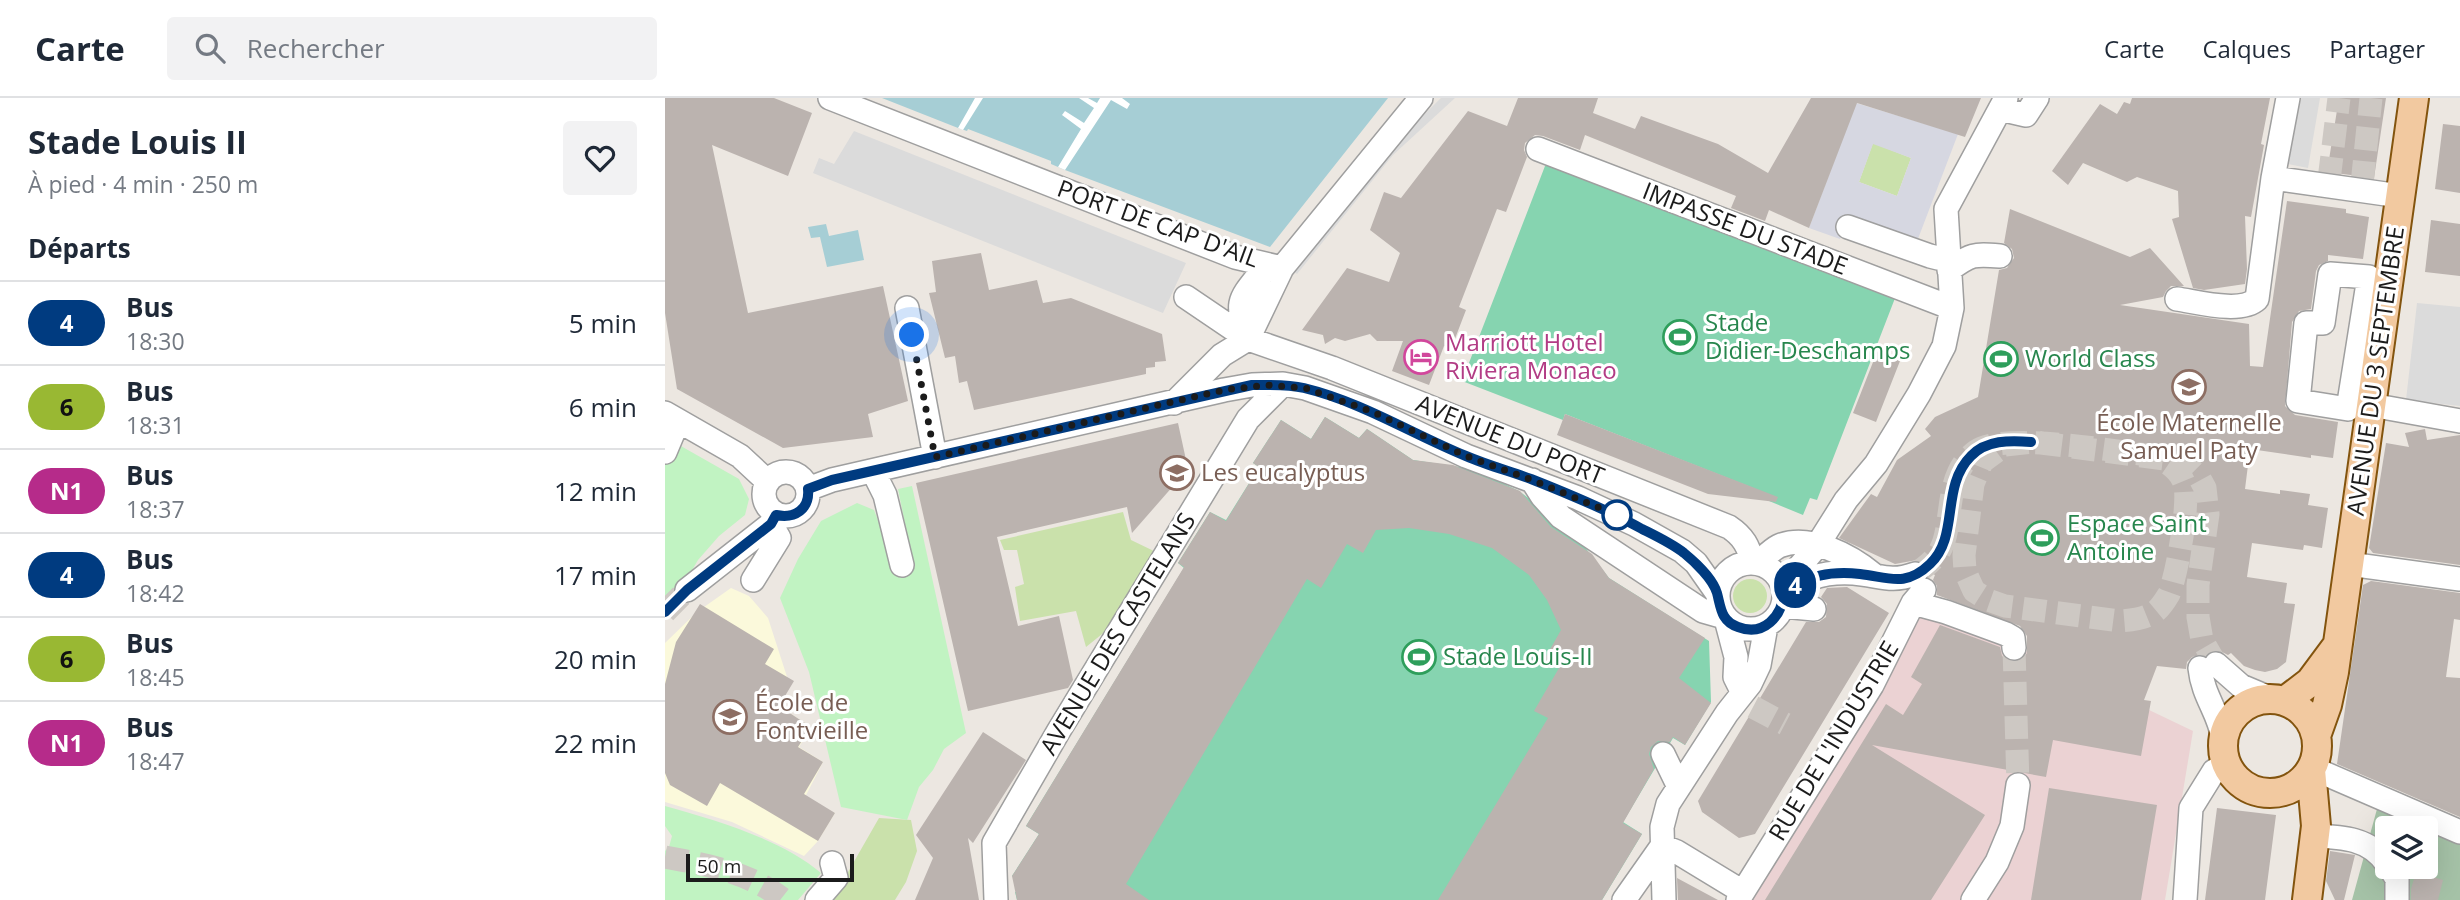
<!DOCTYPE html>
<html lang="fr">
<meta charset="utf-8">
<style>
:root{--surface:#fff;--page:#f2f2f3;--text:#1f2937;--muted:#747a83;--line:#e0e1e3}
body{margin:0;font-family:"Open Sans",sans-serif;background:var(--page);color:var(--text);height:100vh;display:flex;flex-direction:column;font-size:26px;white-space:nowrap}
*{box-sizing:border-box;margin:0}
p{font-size:23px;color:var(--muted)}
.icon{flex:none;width:38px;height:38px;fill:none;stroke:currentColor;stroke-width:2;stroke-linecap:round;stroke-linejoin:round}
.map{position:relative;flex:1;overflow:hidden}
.side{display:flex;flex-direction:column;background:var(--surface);width:665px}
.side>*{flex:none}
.badge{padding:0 14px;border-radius:23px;font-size:24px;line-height:46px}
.tools{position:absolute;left:1710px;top:718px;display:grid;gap:14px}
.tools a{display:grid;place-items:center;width:63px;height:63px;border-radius:7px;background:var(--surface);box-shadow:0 7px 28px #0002;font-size:35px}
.scale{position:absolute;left:21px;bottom:18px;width:168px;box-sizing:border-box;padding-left:7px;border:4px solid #1b1b1b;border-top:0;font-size:19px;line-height:24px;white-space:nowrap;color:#1b1b1b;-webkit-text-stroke:5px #fff;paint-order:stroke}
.you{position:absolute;width:35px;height:35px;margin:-18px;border:5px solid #fff;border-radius:50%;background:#1a73e8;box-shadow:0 0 0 10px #1a73e833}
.map>.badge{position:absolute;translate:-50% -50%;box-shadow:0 0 0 4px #fff}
h2{padding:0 28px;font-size:26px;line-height:63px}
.round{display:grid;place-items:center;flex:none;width:74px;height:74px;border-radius:7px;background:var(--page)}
.summary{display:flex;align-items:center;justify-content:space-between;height:119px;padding:0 28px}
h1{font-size:33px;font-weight:700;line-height:52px}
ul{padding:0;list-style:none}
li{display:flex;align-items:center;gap:21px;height:84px;padding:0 28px;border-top:2px solid var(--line)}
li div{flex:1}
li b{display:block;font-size:26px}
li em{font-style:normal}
li .badge{min-width:77px;font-weight:700;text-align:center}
header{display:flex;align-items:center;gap:42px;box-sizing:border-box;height:98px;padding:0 35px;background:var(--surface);border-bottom:2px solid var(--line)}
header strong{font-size:33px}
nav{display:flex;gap:38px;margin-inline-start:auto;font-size:24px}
.search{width:490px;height:63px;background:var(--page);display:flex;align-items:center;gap:18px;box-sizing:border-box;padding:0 24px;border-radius:7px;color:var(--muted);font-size:26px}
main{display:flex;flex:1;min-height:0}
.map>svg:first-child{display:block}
.commercial{fill:#ebd2d3}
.education{fill:#fbf9db}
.grass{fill:#cae1ab}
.cemetery{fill:#a5c2a7;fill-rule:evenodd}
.park{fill:#c1f3c2}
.pitch{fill:#86d4b0}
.parking{fill:#dbdbdb}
.plaza{fill:#d6d7e1;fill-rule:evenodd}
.water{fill:#a6ced5}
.pier{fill:#fff}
.building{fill:#bbb3af}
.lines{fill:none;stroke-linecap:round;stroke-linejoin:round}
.minor-tunnel{stroke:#cdc8c3;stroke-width:23;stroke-dasharray:23 11;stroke-linecap:butt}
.minor-casing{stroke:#9f9f9f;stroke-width:26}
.major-casing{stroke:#83540e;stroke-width:32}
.minor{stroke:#fff;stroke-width:23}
.major{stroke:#f2c9a0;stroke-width:28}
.line-casing{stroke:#fff;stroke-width:16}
.line{stroke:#003b80;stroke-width:10}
.walk{stroke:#1b1b1b;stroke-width:7;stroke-dasharray:0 12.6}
.stop-dot{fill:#fff;stroke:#003b80;stroke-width:3.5}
.labels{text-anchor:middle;stroke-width:6;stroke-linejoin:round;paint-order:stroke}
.street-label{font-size:24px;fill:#1b1b1b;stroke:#fff}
.leisure-label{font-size:24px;fill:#27864d;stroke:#fff;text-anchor:start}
.hotel-label{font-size:24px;fill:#b23c85;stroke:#fff;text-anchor:start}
.education-label{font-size:24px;fill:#785e54;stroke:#fff;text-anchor:start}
</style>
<header>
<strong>Carte</strong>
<div class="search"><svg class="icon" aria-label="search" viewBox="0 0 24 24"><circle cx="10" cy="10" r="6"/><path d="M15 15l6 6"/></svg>Rechercher</div>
<nav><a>Carte</a><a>Calques</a><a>Partager</a></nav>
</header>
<main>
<section class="side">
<div class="summary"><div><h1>Stade Louis II</h1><p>À pied · 4 min · 250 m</p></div><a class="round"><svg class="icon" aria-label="heart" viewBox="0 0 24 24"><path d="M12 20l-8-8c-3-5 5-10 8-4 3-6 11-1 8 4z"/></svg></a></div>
<h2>Départs</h2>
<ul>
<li><span class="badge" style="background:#003b80;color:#fff">4</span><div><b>Bus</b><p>18:30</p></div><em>5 min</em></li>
<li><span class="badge" style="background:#99b833;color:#111">6</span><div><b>Bus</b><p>18:31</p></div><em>6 min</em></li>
<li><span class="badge" style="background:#b62b8a;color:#fff">N1</span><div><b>Bus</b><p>18:37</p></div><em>12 min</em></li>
<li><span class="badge" style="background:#003b80;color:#fff">4</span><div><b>Bus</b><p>18:42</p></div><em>17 min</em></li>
<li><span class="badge" style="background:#99b833;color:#111">6</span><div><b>Bus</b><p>18:45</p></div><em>20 min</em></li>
<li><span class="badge" style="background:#b62b8a;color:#fff">N1</span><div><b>Bus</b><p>18:47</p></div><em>22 min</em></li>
</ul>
</section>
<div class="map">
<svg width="1795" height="802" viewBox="0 0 1795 802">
<rect width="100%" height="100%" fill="#ece7e1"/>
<path class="commercial" d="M1256,503L1528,633L1500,802H1082Z"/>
<path class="education" d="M66,490L84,498L103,520L124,585L114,608L146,629L134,649L158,664L138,703L170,715L153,743L139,758L67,724L0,704V545L32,514Z"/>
<path class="grass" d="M1208,45L1246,60L1232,98L1194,84Z
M458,414L466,442L493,455L452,524L421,549L411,513L355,523L350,489L359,486L352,452H339L335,442Z
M1068 498a17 17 0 1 1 34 0a17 17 0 1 1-34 0Z
M214,720L246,722L252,753L241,784L230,802H167Z"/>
<path class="cemetery" d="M1712,711L1795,743V802H1687ZM1722,730H1760V768H1722Z"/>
<path class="park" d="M0,339L74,381L84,401L80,417L54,438L33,462L0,519Z
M247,388L301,635L279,651L268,672L254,689L242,722L176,709L144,574L115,500L133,461L156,423L192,405L209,412L233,474L249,471L233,391Z
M0,708C50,722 116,741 156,775L133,802H0V753L4,749L7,738L0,728Z"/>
<path class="pitch" d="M897,66L1232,195L1152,402L1145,400L1138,417L1087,396L1088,390L900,316L898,322L797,283L880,68Z
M660,319L694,340L702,331L748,362L808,371L854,393L908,434L944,480L1044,543L1046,604L1020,647L1008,640L958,724L977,736L937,802H352L350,794L361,791L347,778L374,736L361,728L519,470L513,465L545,414L561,422L586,382L605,376L588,365L616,322L646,341Z"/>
<path class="parking" d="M776,0H790L728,57L632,176L627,172L722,53Z
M1636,0H1655L1643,70L1623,66Z
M189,33L521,165L498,215L148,75L154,60L169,66Z
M1752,205L1795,209V308L1741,302Z"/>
<path class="plaza" d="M1191,5L1293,36L1251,146L1183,120L1175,141L1144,130ZM1208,46L1246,60L1232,98L1194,84Z"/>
<path class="water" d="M217,0H723L605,149L400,72L386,66V63L303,31L302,33L293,30Z
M161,126L164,138L193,132L199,162L162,169L155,139L146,140L143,129Z"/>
<path class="pier" d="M310,0H318L298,32L293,30Z
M414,0H423L432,5L435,0H457L465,6L462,11L446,2L400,72L393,69L416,31L397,17L400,13L419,25L429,10Z"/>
<path class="building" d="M0,0H109L147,15L123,78L47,47L83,215L218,188L243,303L203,316L208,339L118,350L12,291L0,215Z
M853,0H933L928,15L970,31L976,18L1053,46L1103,75L1146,0H1316L1300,39L1192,5L1144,130L1104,112L1100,123L1066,110L1071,98L920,37L915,52L878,38L870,37L860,45L859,52L862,59L841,114L832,111L794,209L801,212L786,251L779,248L764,287L727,273L738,243H712L705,236L680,243L670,240L660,246L658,237L637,232L682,170L724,184L735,155L705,132L719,94L736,100L803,13L842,28Z
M1467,0H1605L1596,46L1599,47L1586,119L1580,118L1582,171L1580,186L1539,192L1528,190L1507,121L1514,119L1513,93L1472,79L1462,84L1418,65L1403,87L1387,73L1435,6L1452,16L1459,4L1465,6Z
M1674,0H1721L1709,80L1662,74Z
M1778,26L1795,28V95L1770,91Z
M1622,103L1681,111V115L1704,119L1698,161L1663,157V163L1654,167L1651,173L1646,211L1634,213L1627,224L1620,308L1630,317L1673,324L1668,360L1646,357V360L1585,351L1580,391L1615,396V392L1645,396L1643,407L1663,410L1657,450L1639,447L1638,452L1587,445L1582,479L1622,485L1619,505L1630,506L1621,564L1612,571L1600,574L1590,572L1579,568L1566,555L1563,557L1553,552L1527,559L1522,564L1521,571L1492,568L1479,602L1486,603L1476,658L1388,642L1381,679L1207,647L1320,717L1266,802H1100L1221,606L1238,617L1257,586L1246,579L1275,527L1335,549L1337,558L1344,563L1357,562L1362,555V538L1355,528L1272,497V488L1268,482L1270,477L1264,474L1259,465L1252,462L1230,466L1174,440L1206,396L1212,399L1232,362L1266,338L1260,331L1270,319L1313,299L1334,172L1342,170L1349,160L1347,151L1339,145L1345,111L1465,159L1485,150L1519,188H1506L1501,193L1498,199L1455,207L1584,226L1585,268L1598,269Z
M1766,122L1795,126V178L1760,174Z
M316,155L324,192L372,182L378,205L406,200L497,236L501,263L490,264V269L481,270V276L309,312L302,283L294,285L290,258L280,260L264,195L271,194L267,163Z
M1212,254L1235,263L1211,324L1188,315Z
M900,316L1113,399L1111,404L1043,396L892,337Z
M660,319L694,340L702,331L748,362L788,367L855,393L886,429L927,456L944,480L1040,540L1014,580L1046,605L1020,647L1008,639L1005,644L993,643L986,649L984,656L989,671L958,725L977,736L937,802H773L883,620L869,613L894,570L879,562L896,532L882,502L864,477L827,450L784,436L744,430L711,432L698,455L682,446L656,490L642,481L461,786L484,802H352L347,778L374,736L361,728L519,469L513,465L545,414L561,423L594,369L588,365L616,322L646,341Z
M513,325L523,371L467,435L462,409L332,439L353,528L394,518L408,582L403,590L303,613L251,385Z
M1760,331L1762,342L1795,337V467L1708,455L1704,450L1721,345L1744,349L1740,335Z
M1706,483L1795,495V522L1789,521L1781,579L1795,580V719L1672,666L1698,487Z
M1182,489L1224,515L1090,736L1074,740L1037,714L1033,703L1141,524H1154L1161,519L1162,506L1156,499L1162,490Z
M35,506L109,551L100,566L129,583L114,608L146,629L133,649L158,664L139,696L170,715L153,743L55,685L42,708L5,687L0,675V586L11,544Z
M318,634L361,662L308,745L303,740L314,802H250L268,760L251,737Z
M1384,690L1492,707L1476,802H1366Z
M1552,710L1611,717L1600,802H1540Z
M1665,753L1690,757L1679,802H1670L1661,783Z
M1751,774L1778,782L1773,802H1746V791Z
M1012,780L1053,802H1013Z"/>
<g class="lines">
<path class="minor-tunnel" d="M1664,82L1674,0
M1697,86L1706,0
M1250,476C1281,456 1280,443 1285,409C1288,387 1292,367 1311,353C1338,333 1453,354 1490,358C1503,365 1516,372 1520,388C1524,408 1512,476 1504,496C1501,501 1496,509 1491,513C1480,521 1468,522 1455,523L1340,508L1323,502L1309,493L1300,473L1299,457L1308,386L1317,364L1340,347L1368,344L1500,361L1523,368L1534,379L1540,390L1543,416L1533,487V519L1537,542L1551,566
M0,514L22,492
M1349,550L1353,687
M1088,609L1120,626
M0,759C42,767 85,774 119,802"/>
<g class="minor-casing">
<path id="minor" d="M165,0L570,159L617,170
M1623,0L1608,80L1735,98
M1335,11L1361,17L1372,0
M873,51L1287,210
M1183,129L1265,158L1273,160L1282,157
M617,170L597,173C572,204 571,203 583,241L617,170L756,0
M1284,172C1306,156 1308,156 1335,158
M1665,176L1704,179L1683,311L1633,303L1641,225H1658Z
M521,199L583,241L667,270L1064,429C1079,439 1083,448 1088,465
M1512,201C1533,204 1576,216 1592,201L1608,80
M242,210L270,359
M509,305L557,257L583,241
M1706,307L1795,323
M0,315L75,358L103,384
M0,354L13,323
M208,373L220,397L237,467
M99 396a22 22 0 1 1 44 0a22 22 0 1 1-44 0Z
M867,382L877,398L896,419L1038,513L1059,519
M143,391L167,382L559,292L587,287L618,286L640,290L708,314L801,358L913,400L969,426L1017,453L1031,465L1052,495
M1053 498a33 33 0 1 1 66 0a33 33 0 1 1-66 0Z
M1093,465C1100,459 1106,452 1114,448C1144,435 1186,458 1209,477
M1684,466L1795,481
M88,482L114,440L106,426
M1118,488L1152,448L1181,402L1211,366L1254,296L1279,248L1287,210L1281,111L1341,0
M22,492L106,426L111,417
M1119,495C1142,477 1168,472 1197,476C1219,479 1227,484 1250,476
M1248,505L1281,514L1341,536L1348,540L1349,550
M1118,508L1149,511
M1061,521L1071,559L1070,579L1077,593
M1551,566L1576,588L1607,601
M1535,570C1538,599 1554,614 1558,640
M998,656L1014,689
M1647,670L1795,734
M1649,738C1677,739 1705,740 1722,766
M997,748L1012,754L1078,794
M1724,768L1732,781V802
M152,802L171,780L167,765
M331,802L329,745L393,634L583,321L618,286
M959,802L997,748
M999,802L997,729L1003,706L1062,615L1085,586L1094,567L1101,528
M1073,802L1207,587L1248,505L1259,492
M1308,802L1332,764L1347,728L1353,687
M1520,802L1526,710L1549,673L1561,667"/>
</g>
<g class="major-casing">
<path id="major" d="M1558 648a47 47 0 1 1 94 0a47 47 0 1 1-94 0Z
M1620,603L1645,584L1671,549
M1651,638L1662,607L1669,574L1749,0
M1642,802L1651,728L1646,672"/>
</g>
<use href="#minor" class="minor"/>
<use href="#major" class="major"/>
</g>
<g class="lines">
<g class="line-casing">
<path id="line" d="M0,514L22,492L106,426L111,417C130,421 145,411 143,391L167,382L587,287C604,287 622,286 639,290C697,304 747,336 801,358C822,367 844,373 866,381C904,396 941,411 977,431C991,438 1006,445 1019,455C1030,464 1048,481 1052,495C1056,510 1056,523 1073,529C1099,539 1117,518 1119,495C1142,477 1166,473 1195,476C1223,479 1240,490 1265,466C1295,438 1275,389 1306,358C1321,342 1345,342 1366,344"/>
</g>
<use href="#line" class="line"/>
<path class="walk" d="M247,237L270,359L559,292L602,287L640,290L708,314L801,358L867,382L952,417"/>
</g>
<defs>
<g id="stadium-ring" transform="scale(1.75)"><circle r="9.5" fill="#fff" stroke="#2e9e5b" stroke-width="1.5"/><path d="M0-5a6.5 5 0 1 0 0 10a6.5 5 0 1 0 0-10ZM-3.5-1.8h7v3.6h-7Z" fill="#2e9e5b"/></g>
<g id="hotel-ring" transform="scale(1.75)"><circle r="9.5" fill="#fff" stroke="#d1479c" stroke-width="1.5"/><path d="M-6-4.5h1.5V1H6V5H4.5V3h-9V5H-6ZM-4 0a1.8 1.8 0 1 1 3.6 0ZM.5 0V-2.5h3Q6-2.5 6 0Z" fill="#d1479c"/></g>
<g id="school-ring" transform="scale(1.75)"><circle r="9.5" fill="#fff" stroke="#8d6e63" stroke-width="1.5"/><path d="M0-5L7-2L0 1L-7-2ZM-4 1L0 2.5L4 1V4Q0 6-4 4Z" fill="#8d6e63"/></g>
</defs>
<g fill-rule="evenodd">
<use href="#stadium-ring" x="1015" y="239"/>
<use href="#hotel-ring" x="756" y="259"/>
<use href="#stadium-ring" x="1336" y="261"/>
<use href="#school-ring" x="1524" y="289"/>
<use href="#school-ring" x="512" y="375"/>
<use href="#stadium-ring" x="1377" y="440"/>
<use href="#stadium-ring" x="754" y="559"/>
<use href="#school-ring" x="65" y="619"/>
</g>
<circle class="stop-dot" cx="952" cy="417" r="14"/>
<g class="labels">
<g class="street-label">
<text transform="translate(493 126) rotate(20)" y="8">PORT DE CAP D'AIL</text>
<text transform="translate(1080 131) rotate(21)" y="8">IMPASSE DU STADE</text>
<text transform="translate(1711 273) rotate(-82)" y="8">AVENUE DU 3 SEPTEMBRE</text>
<text transform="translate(845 342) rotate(22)" y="8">AVENUE DU PORT</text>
<text transform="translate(453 536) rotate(-59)" y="8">AVENUE DES CASTELANS</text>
<text transform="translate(1169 643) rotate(-59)" y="8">RUE DE L'INDUSTRIE</text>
</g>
<g class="leisure-label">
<text x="1040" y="233">Stade<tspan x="1040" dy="28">Didier-Deschamps</tspan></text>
<text x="1360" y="269">World Class</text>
<text x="1402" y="434">Espace Saint<tspan x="1402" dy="28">Antoine</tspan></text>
<text x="778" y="567">Stade Louis-II</text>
</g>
<g class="hotel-label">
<text x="780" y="253">Marriott Hotel<tspan x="780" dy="28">Riviera Monaco</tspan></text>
</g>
<g class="education-label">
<text x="1524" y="333" text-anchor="middle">École Maternelle<tspan x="1524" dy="28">Samuel Paty</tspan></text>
<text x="536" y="383">Les eucalyptus</text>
<text x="90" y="613">École de<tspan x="90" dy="28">Fontvieille</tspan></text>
</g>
</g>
</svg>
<div class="tools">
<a><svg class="icon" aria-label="layers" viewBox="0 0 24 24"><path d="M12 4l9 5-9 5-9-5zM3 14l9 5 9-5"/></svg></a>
</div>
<div class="scale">50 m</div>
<div class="you" style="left:247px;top:237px"></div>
<b class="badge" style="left:1130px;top:487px;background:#003b80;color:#fff">4</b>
</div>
</main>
